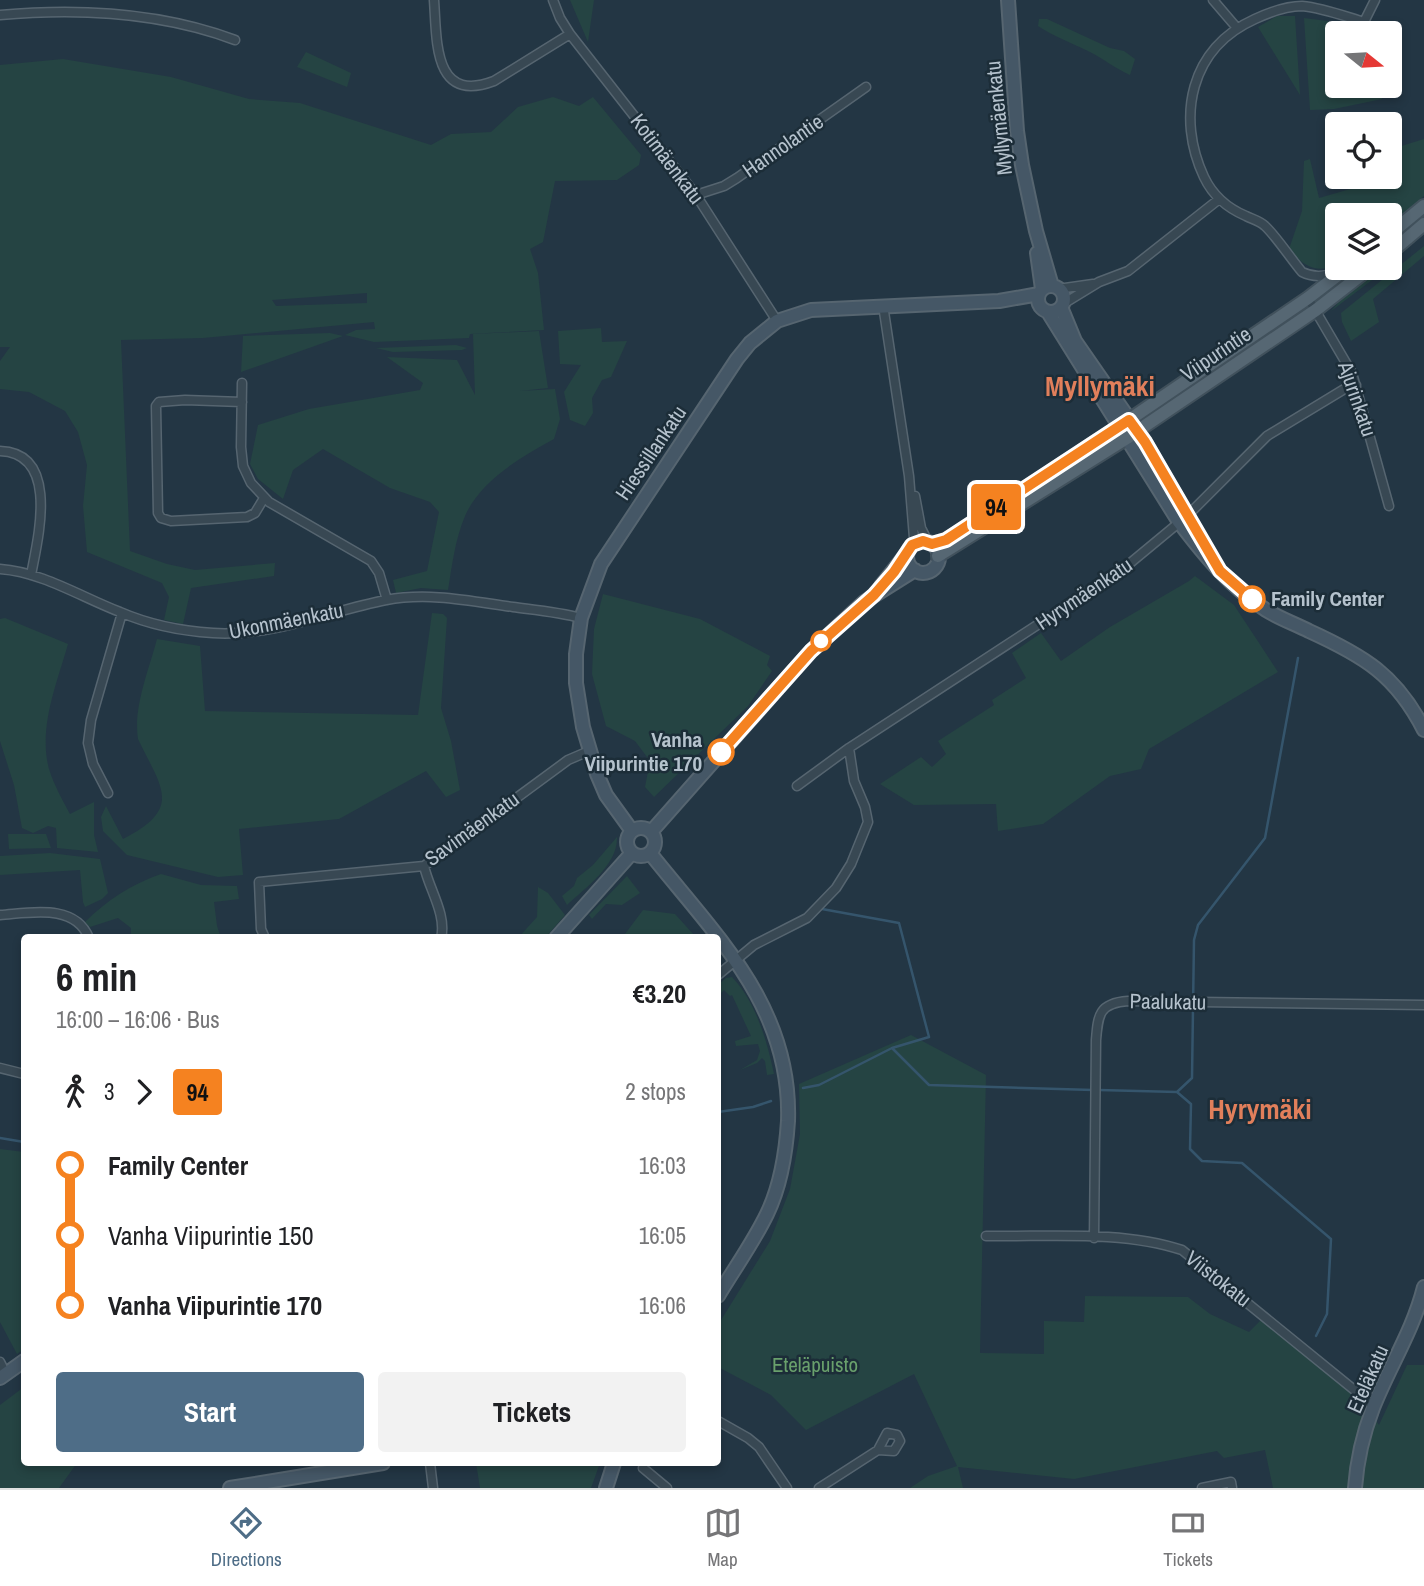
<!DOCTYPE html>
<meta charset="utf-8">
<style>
:root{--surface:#fff;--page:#f2f2f2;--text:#202124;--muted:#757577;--line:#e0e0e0;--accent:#4e6d87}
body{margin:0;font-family:"Archivo Narrow",sans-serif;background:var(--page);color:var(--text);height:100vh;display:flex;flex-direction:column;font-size:26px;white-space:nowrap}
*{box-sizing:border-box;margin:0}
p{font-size:23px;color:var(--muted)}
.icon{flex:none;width:38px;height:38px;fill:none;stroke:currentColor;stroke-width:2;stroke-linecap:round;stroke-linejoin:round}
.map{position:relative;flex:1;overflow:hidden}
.sheet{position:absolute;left:21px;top:934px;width:700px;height:532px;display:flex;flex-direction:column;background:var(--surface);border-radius:7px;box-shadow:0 4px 10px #0003}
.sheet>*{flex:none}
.badge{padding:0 14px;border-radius:5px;font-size:24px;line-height:46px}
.needle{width:46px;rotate:108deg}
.buttons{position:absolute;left:1325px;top:21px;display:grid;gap:14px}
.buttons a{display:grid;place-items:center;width:77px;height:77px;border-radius:7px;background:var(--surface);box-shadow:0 4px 10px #0003;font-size:35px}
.map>.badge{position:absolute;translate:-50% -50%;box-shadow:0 0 0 4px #fff}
.legs{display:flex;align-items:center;gap:10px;height:77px;padding:0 35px;font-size:23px}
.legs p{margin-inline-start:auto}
.head{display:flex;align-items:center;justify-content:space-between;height:119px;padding:0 35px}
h1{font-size:38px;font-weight:700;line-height:52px}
.primary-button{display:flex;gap:14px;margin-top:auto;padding:14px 35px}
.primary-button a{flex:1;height:80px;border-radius:7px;background:var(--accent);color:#fff;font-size:28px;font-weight:700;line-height:80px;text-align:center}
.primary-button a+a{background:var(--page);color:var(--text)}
ul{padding:0 35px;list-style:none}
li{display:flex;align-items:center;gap:24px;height:70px;font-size:26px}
li i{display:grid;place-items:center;width:10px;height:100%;margin:0 9px;background:currentColor}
li i::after{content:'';width:18px;height:18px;margin:-9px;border:5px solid;border-radius:50%;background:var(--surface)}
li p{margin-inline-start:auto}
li:first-child i{background:linear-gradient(#0000 50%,currentColor 0)}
li:last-child i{background:linear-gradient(currentColor 50%,#0000 0)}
.tabs{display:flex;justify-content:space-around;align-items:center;height:98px;border-top:2px solid var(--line);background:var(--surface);font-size:19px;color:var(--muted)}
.tabs a{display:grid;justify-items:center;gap:4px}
.tabs .current{color:var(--accent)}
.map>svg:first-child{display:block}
.green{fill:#254443;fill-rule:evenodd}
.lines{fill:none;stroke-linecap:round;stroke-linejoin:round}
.stream{stroke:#35556c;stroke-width:2.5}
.street-casing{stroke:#566570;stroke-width:11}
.secondary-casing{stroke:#566570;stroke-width:16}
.primary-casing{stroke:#41515c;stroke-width:16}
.street{stroke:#384853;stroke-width:8}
.secondary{stroke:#455766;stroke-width:12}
.primary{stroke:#566773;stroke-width:12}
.line-1-casing{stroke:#fff;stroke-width:16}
.line-1{stroke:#f58220;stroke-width:10}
.stop-1-dot{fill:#fff;stroke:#f58220;stroke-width:3.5}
.labels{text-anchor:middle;stroke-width:5;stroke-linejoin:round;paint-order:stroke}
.street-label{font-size:21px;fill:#b5c2cd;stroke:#1c2d38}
.stop-label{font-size:21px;font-weight:bold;fill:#b5c2cd;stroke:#1c2d38;text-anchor:start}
.park-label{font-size:21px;fill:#69a06c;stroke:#1c2d38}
.district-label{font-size:28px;font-weight:bold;fill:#e17f5b;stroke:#1c2d38}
</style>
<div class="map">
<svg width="1424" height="1488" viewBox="0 0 1424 1488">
<rect width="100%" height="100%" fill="#233644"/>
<path class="green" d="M570,0H594L588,42Z
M1277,16H1295L1300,95L1258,27Z
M1304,18L1327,21L1361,33H1337V86H1381L1382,99L1334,109L1310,110Z
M1039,19H1047L1110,48L1124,51L1135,59L1130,75C1116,69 1104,59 1090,52C1072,43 1055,37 1038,26Z
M306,52L351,73L347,87L297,67Z
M63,59L171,77L249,99L300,103L431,145L451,134L491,132L518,107L553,97L579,106L593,97L641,155L639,165L617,180L555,181L543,242L530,249L538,273L544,330L470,334L469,338L374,342L345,335L356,330L375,329L374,322L203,338L121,340L130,551L167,564L195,570L275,563L274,576L191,588L183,624L164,620L169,597L162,583L87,552L83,506L87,465L78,432L65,411L29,392L0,389V361L10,347H0V65ZM367,293V303L276,306L272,300Z
M1424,139V196L1390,225V215H1337V265C1316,274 1303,266 1289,249L1302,211L1304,161L1310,159L1319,198L1399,175L1395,148Z
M1424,246V256L1373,299L1379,322L1351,341L1342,322L1341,313Z
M1378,268H1388L1331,311L1343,297Z
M601,328L602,342L627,341L611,377L602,380L592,398L593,413L585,426L570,420L564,392L581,365L560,364L558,331Z
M539,331L548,388L520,391L555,389L560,419L554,439C521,457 481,480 465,516C455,540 452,565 448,590L421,588L396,593L393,580L427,571L439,512L430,502L390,488L323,449L293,470L283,499L258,479L250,464L258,425L309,409L420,390L423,383L387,357L457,360L475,395L473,334Z
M330,333L343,336L241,372L243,336Z
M456,345L467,348L462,350L393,352L376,348Z
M1195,576L1234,605L1278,672L1149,749L1141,769L1110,776L1043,824L998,831L996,804L914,805L880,784L921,757L932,767L946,754L938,741L994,705L992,700L1026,678L1012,653L1041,633L1061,661L1110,627L1189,581Z
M603,594L700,619L770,656L767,665L772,671L748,706L654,797L645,787L650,761L635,741L606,726L592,674L594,629Z
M432,613L443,614L447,618L441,708L451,741L460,790L446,797L426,771L339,819L239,829L243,875L218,877L127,855L103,831L101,817L106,806L123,839C183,808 162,789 138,739C133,707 149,670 157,639L200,646L205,711L418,715Z
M5,618L68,644C57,683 38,728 49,769C54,785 62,799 70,814L94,802V835L98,852L57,848L56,828L48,826L33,833L22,828L14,785L0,741V619Z
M8,834H46L51,848L9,849Z
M617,837C618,865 585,888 567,905L562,896L574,886L577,878L593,865Z
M50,853L100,859L108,893L102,899L85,907L83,902L80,870L0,875V856Z
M161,874L201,885L237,886L239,899L214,902L217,926L221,938H131V928L118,918L90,927L85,922C107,900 132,884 161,874Z
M627,876L640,893L622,905L606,904L592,919L589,915Z
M538,887L548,893L565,915L545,938H518L537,917Z
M643,910L675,914L694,935L692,938H622Z
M732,977C756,1002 767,1041 774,1074L767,1075L765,1061L762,1058L757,1063L740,1070L757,1060L760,1051L758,1044L736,1046L735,1041L751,1036L732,995L730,996L724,990L718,996V985L726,978Z
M911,1035L986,1075L980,1353L1044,1354V1321L1084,1322L1085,1296L1188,1297L1210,1314L1249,1332L1262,1319L1360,1399L1379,1425L1407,1365H1424V1488H1273L1265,1450L1224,1458L1217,1451L1074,1479L958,1467L963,1488H910L928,1476L957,1466L914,1374L806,1430L771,1395L718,1367V1325L770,1241L790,1189L800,1134L799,1084Z
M0,1149L24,1152V1349L17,1354L0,1322Z
M24,1387V1463H77L59,1488H0V1405Z
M476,1463H600L591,1488H480Z"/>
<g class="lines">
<path class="stream" d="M822,909L899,923L929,1037L892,1048
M803,1088L819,1085L892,1048L929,1085L1093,1090
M1099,1090L1177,1092L1191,1104L1190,1149L1202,1161L1242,1163L1331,1239L1327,1314L1316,1336
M1177,1092L1192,1078L1194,940L1198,925L1265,838L1298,658
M718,1112L753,1107L771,1101
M0,1138L24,1142"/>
<g class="street-casing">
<path id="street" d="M434,0C437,41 433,104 494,81L570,34
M553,0L560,18L570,34L696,195L777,321
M1213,0L1237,28
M0,15C79,8 160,12 235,40
M696,195L724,186L737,178L866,87
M1337,273C1324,276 1314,278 1302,272C1291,259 1276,236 1265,226C1260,221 1252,219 1246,216C1227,208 1213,196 1204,177C1176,117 1190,48 1255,19C1268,13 1287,6 1302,6C1323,8 1344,16 1364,22L1375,0
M1058,289L1093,284
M1308,298L1352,373L1389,506
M1063,304L1099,282L1128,271L1218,200
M883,305L909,476L914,538L912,545
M242,383L241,447L243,466L251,483L269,502L371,561L379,573L387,600
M242,402L185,400L159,402L156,406L158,513L161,518L171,521L247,517L255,513L264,498
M0,451C60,453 38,538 31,575
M915,496L921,528L928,542
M0,569C42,572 81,597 120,612C150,625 181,631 213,633C271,637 330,611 386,600C429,592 470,601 513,607C536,610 559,612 581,618
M797,786L849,748L1123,569L1187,516L1267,436L1346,388L1356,385
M108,793L93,764L88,743L91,720L122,613
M424,866C429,889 447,915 441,938
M0,915C30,913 75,903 89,938
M265,938L261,929L259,882L424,866L568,760L589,751
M718,975L754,945L807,918L836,888L851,864L868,822L865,807L854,781L849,748
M0,1068L24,1074
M986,1236C1049,1237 1122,1230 1182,1250L1374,1406
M1094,1238L1096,1040C1098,1015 1099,1003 1128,1001L1424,1005
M0,1362L6,1374
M718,1421L748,1438L759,1447L787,1488
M430,1463L433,1488
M643,1468L667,1488
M819,1488L878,1450L887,1433L897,1435L900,1441L894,1451L878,1450
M1202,1488L1231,1482L1232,1488"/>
</g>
<g class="secondary-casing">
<path id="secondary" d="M1008,0L1017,131L1022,165L1036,231L1052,286
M1037,253L1042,289
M1038 299a13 13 0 1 1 26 0a13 13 0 1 1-26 0Z
M1061,307L1075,341L1145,442L1198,535
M1048,312L1179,522C1204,555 1230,587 1266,610C1279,618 1295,624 1309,631C1364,656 1396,675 1424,730
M907 557a16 16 0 1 1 32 0a16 16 0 1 1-32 0Z
M881,586L907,553
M627 842a14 14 0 1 1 28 0a14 14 0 1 1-28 0Z
M632,831L606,795L597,774L583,727L576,683V654L581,618L601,564L737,359L750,343L777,321L811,310L999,301L1039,294
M651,832L811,651L864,602L915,570
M650,853C716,936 792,1007 788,1121C786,1153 781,1185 767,1214C753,1243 734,1269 718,1296
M556,938L631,854
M0,1378L24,1361
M230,1488L383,1463
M606,1488L614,1463
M1355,1488C1357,1460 1363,1434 1373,1408C1389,1367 1413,1331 1424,1287"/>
</g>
<g class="primary-casing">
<path id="primary" d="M1390,234L1424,206
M1390,253L1424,224
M932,544L946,540L1129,420L1308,298L1347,268
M938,556L1127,438L1316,310L1370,268"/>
</g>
<use href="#street" class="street"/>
<use href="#secondary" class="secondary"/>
<use href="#primary" class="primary"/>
</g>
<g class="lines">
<g class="line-1-casing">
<path id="line-1" d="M721,752L811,651L874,595L894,572L912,545L923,541L932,544L946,540L1129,420L1145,442L1220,571L1252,599"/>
</g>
<use href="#line-1" class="line-1"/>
</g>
<g class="stop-1-dot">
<circle cx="1252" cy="599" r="12"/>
<circle cx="821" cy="641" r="9"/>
<circle cx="721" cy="752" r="12"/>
</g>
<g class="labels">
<g class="street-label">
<text transform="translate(999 118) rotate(-96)" y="7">Myllymäenkatu</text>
<text transform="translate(783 146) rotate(-35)" y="7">Hannolantie</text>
<text transform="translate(667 159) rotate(53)" y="7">Kotimäenkatu</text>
<text transform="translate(1216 354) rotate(-34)" y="7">Viipurintie</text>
<text transform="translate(1357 399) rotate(71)" y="7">Ajurinkatu</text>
<text transform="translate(651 453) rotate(-56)" y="7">Hiessillankatu</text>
<text transform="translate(1084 594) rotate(-34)" y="7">Hyrymäenkatu</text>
<text transform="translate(286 621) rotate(-11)" y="7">Ukonmäenkatu</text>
<text transform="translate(472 829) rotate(-36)" y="7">Savimäenkatu</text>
<text transform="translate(1168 1002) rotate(1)" y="7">Paalukatu</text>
<text transform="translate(1218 1279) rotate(38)" y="7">Viistokatu</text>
<text transform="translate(1368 1379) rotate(-66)" y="7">Eteläkatu</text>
</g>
<g class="stop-label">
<text x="1271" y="606">Family Center</text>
<text x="702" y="747" text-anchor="end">Vanha<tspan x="702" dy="24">Viipurintie 170</tspan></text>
</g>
<g class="park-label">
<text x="815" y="1372">Eteläpuisto</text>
</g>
<g class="district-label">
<text x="1100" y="396">Myllymäki</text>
<text x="1260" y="1119">Hyrymäki</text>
</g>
</g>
</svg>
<div class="buttons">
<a><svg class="needle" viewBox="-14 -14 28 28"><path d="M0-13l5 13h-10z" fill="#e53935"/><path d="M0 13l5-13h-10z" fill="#757577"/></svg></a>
<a><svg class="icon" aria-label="locate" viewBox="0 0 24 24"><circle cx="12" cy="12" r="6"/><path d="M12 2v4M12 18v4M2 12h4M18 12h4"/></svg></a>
<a><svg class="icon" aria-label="layers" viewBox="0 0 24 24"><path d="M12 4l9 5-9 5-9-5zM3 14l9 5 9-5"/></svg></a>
</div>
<b class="badge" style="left:996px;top:507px;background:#f58220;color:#111">94</b>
<section class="sheet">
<div class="head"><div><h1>6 min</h1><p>16:00 – 16:06 · Bus</p></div><b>€3.20</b></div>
<div class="legs"><svg class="icon" aria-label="walk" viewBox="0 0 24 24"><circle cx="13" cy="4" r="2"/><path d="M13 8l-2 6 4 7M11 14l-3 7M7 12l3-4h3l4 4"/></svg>3<svg class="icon" aria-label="forward" viewBox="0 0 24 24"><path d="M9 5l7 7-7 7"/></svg><b class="badge" style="background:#f58220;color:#111">94</b><p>2 stops</p></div>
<ul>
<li><i style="color:#f58220"></i><b>Family Center</b><p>16:03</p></li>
<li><i style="color:#f58220"></i><span>Vanha Viipurintie 150</span><p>16:05</p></li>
<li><i style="color:#f58220"></i><b>Vanha Viipurintie 170</b><p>16:06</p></li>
</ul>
<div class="primary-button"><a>Start</a><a>Tickets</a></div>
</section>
</div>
<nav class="tabs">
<a class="current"><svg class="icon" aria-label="directions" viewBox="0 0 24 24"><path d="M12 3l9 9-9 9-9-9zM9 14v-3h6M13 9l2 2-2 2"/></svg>Directions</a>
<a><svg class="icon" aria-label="map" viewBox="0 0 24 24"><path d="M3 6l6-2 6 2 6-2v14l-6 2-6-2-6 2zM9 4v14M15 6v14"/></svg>Map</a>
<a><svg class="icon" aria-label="tickets" viewBox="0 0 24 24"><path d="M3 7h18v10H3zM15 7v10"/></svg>Tickets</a>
</nav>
